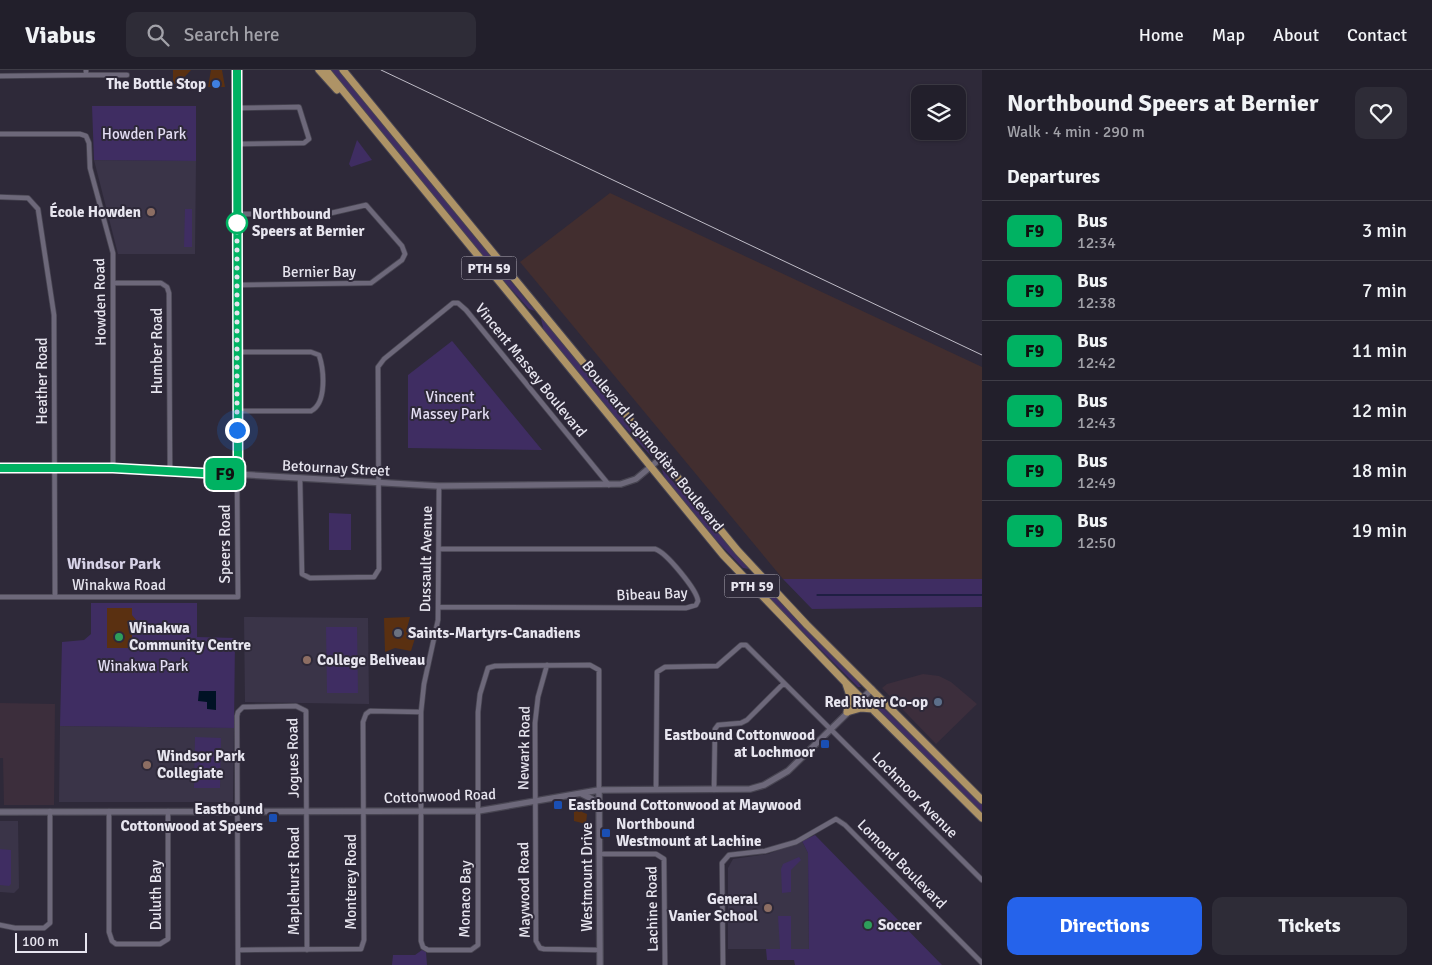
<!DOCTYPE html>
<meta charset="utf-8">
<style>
:root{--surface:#221f2b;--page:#2e2c37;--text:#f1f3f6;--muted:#a2a2a9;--line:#3f3d47;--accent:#2563eb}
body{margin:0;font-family:Signika,sans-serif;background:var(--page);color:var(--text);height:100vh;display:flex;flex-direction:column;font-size:19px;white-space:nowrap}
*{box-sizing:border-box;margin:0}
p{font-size:16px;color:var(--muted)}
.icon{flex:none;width:28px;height:28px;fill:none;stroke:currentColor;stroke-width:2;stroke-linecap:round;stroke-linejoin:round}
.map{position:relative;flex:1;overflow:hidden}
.panel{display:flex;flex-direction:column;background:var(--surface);width:450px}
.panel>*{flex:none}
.badge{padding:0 10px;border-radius:8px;font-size:18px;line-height:32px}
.buttons{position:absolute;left:911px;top:15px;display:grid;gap:10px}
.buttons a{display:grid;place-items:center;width:55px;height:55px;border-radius:10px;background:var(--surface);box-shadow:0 1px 4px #0004,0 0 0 1px var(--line);font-size:25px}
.scale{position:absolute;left:15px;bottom:12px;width:72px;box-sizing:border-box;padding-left:5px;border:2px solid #e7e5ef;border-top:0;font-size:14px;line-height:18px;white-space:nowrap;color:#e7e5ef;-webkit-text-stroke:4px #2e2939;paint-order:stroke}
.you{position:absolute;width:25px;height:25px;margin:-12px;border:4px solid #fff;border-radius:50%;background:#1a73e8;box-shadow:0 0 0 8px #1a73e833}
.map>.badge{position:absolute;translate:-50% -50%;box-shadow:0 0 0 2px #fff}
h2{padding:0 25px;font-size:19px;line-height:45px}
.round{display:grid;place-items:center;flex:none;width:52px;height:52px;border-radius:10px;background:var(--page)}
.overview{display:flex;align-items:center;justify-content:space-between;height:85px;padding:0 25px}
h1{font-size:24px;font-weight:700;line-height:38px}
.action{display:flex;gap:10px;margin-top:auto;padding:10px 25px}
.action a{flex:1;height:58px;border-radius:10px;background:var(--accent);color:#fff;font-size:20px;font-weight:700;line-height:58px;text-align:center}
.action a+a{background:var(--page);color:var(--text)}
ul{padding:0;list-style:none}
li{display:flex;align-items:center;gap:15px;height:60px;padding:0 25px;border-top:1px solid var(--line)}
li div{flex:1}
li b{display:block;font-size:19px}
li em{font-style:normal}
li .badge{min-width:55px;font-weight:700;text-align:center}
header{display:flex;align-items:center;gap:30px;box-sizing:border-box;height:70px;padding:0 25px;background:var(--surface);border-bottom:1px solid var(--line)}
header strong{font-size:24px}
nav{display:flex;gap:28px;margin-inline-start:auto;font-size:18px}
.search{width:350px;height:45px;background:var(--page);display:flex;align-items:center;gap:12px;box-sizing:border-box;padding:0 18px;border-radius:10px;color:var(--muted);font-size:19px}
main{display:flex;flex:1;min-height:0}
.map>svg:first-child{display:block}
.commercial{fill:#3c2e3c}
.industrial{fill:#422e2f}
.built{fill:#3a3448}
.green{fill:#3f2d62}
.water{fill:#001225}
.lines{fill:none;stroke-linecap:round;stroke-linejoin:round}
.stream{stroke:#001225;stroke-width:1}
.building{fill:#5a3011}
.minor-casing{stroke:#484552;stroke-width:6}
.tertiary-casing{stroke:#484552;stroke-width:8}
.primary-casing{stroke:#484552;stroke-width:9}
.minor{stroke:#6d687a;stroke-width:4.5}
.tertiary{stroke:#6d687a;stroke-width:5.5}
.primary{stroke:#ae9366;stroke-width:7}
.rail{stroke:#bfbcc7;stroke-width:1}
.line-casing{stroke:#fff;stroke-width:11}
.line{stroke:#00b262;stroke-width:8}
.walk{stroke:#e7e5ef;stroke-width:5;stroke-dasharray:0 9}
.shop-dot{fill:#3f7fe0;stroke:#2e2939;stroke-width:2}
.education-dot{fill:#8d6e63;stroke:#2e2939;stroke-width:2}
.stop-dot{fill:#fff;stroke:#00b262;stroke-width:2.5}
.worship-dot{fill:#6b7280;stroke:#2e2939;stroke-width:2}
.leisure-dot{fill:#2e9e5b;stroke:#2e2939;stroke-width:2}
.service-dot{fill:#5c6f8a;stroke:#2e2939;stroke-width:2}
.transit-dot{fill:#1a4fb4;stroke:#2e2939;stroke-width:2}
.labels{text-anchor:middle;stroke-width:4;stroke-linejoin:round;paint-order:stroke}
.shield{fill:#2e2939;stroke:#b0adb8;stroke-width:1}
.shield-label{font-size:14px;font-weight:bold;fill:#e7e5ef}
.poi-label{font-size:15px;font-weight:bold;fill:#e7e5ef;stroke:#2e2939;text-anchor:start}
.park-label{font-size:15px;fill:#e3ddf3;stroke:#2e2939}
.stop-label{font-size:15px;font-weight:bold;fill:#e7e5ef;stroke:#2e2939;text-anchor:start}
.street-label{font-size:15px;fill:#e7e5ef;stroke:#2e2939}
.neighbourhood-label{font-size:16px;font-weight:bold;fill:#d7d2e7;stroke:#2e2939}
</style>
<header>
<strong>Viabus</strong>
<div class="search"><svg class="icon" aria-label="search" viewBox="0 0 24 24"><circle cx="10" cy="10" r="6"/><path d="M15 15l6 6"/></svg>Search here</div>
<nav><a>Home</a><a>Map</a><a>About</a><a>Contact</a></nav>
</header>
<main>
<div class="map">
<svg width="982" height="895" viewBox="0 0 982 895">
<rect width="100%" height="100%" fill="#2e2939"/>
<path class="commercial" d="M923,604L939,606L951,612L977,634L936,674L882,618L887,614Z
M0,633L55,634L54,735H4L3,688H0Z"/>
<path class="industrial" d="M610,123L982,297V509H783L520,192Z"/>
<path class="built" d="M94,90L196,91L195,184H118Z
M244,547L368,548L369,634L245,632Z
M60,656L234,658L233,732H59Z
M0,751H18L19,818L14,823L0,822Z
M802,771L808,783L809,879H728V798L733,789L768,784Z"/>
<path class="green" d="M330,0H339L535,241L529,239L489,194Z
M92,36H196V91L94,90Z
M357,70L372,90L351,97L349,94Z
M185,139H192V177H184Z
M543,248L649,377L652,387L606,337L544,261L541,249Z
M452,271L453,272L542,380L408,378V305Z
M662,399L749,499L743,498C728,482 663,417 662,399Z
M329,443L351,444V480H329Z
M783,509H982V537L812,539Z
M767,518L854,606L861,617H858L765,524V519Z
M91,533H197V567L235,568L234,658L60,656L62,572L84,570L91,564Z
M326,557H357L358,623H327Z
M873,628L982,734V744L874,636L871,629Z
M195,667L221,668L220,718H194Z
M815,765L942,895H795L794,890H767L766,879H780L778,846H791V879H809L808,783L802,771Z
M0,779L11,780V814L9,816L0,815Z
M799,787L801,790L791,800V822L782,823L781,799L783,794Z
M422,880L426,882L427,895H392L393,885H415Z"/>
<path class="water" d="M199,621H216V640L207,639V632L198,631Z"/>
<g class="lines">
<path class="stream" d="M817,525H982"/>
</g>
<path class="building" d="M173,0H191L178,14H173Z
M211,0H222L225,17H208Z
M107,538H132V545L137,551H140V557H132V578H107Z
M410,547L406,562L416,565L411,581L395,578L385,582L384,548Z
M582,738V742L587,744L586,754L574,751V740Z"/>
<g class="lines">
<g class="minor-casing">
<path id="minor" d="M86,5H127
M0,6L86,5V0
M237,38L299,37L309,69L304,73L237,74
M0,64H80L86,66L89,73L90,98L113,183V397
M0,127L28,128L38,139L54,245L55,527
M237,144H327L366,135L402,176L405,184L402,190L371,213L237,215
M113,213H161L167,217L169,223L170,401
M237,282H311L319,285C324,300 327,333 311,341H237
M300,408L302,504L310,508L374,507L379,499L378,297L384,289L453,233H458L466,240L609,415
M439,416L438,550L424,614L421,642V871L423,877L428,880H471L478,875V642L480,624L488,598L495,596L590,595L599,600V720
M0,527H238L237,405
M438,537L686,538L696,535L698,531C697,520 666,482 655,479H439
M547,595L538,627L535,653L536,871L540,878L544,879L599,880
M656,719L657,602L665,597L717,596L741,575H746L982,810
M714,720L715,659L718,655L741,653L747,650L784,613
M109,741V862L112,871L116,874H160L168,869V741
M599,784H656L664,789L665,895
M0,855L15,858H44L50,853V741
M238,880L361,879L364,870L363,652L366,644L370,641L421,642
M238,895L237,646L238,642L243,637L296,636L306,641L307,880
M723,895L722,793L729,785L765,781L796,772L836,749L845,755L982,893"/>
</g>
<g class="tertiary-casing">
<path id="tertiary" d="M237,0V405
M0,398L113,397L439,416L621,414L636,409L661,388
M599,720L600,895
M582,724L592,729L599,739
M0,742L478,741L599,720L750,719L764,715L788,701L872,619"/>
</g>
<g class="primary-casing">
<path id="primary" d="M319,0L337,20
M326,0L723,485L845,612L982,748
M343,0L738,481L807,555L982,730
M846,614L850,626L847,642
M847,642L861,638L873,639"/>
</g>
<use href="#minor" class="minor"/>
<use href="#tertiary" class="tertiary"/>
<use href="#primary" class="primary"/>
<path class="rail" d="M381,0L982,285"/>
</g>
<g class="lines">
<g class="line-casing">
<path id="line" d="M0,398H113L238,405L237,0"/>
</g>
<use href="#line" class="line"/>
<path class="walk" d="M237,153V360"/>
</g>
<circle class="shop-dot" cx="216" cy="14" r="5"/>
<g class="education-dot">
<circle cx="151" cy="142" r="5"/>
<circle cx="307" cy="590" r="5"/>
<circle cx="147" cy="695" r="5"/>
<circle cx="768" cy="838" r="5"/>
</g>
<circle class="stop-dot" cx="237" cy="153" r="10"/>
<circle class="worship-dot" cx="398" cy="563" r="5"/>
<g class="leisure-dot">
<circle cx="119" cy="567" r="5"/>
<circle cx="868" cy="855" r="5"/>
</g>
<circle class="service-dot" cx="938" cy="632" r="5"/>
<g class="transit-dot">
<rect x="820" y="669" width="10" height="10" rx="2.5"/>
<rect x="553" y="730" width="10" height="10" rx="2.5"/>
<rect x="268" y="743" width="10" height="10" rx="2.5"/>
<rect x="601" y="758" width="10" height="10" rx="2.5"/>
</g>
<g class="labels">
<g class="shield">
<rect x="461.5" y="186.5" width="55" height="23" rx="4"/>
<rect x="724.5" y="504.5" width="55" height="23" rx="4"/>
</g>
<g class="shield-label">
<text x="489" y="203">PTH 59</text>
<text x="752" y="521">PTH 59</text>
</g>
<g class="poi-label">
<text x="206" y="19" text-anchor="end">The Bottle Stop</text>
<text x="141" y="147" text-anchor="end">École Howden</text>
<text x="129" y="563">Winakwa<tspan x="129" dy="17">Community Centre</tspan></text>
<text x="408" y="568">Saints-Martyrs-Canadiens</text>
<text x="317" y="595">College Beliveau</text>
<text x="928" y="637" text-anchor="end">Red River Co-op</text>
<text x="815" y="670" text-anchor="end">Eastbound Cottonwood<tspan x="815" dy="17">at Lochmoor</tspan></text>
<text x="157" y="691">Windsor Park<tspan x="157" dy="17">Collegiate</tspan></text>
<text x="568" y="740">Eastbound Cottonwood at Maywood</text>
<text x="263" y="744" text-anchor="end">Eastbound<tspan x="263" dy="17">Cottonwood at Speers</tspan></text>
<text x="616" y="759">Northbound<tspan x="616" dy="17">Westmount at Lachine</tspan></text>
<text x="758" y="834" text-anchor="end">General<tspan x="758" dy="17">Vanier School</tspan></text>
<text x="878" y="860">Soccer</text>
</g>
<g class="park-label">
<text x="144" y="69">Howden Park</text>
<text x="450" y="332">Vincent<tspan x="450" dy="17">Massey Park</tspan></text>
<text x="143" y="601">Winakwa Park</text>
</g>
<g class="stop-label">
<text x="252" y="149">Northbound<tspan x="252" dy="17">Speers at Bernier</tspan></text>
</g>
<g class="street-label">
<text x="319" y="207">Bernier Bay</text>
<text transform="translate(100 232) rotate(-91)" y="5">Howden Road</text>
<text transform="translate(157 281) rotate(-90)" y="5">Humber Road</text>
<text transform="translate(531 300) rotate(51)" y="5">Vincent Massey Boulevard</text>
<text transform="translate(42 311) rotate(-90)" y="5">Heather Road</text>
<text transform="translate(653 376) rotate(51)" y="5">Boulevard Lagimodière Boulevard</text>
<text transform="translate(336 398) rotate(3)" y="5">Betournay Street</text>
<text transform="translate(225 474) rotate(-90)" y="5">Speers Road</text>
<text transform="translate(426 489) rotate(-89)" y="5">Dussault Avenue</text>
<text x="119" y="520">Winakwa Road</text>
<text transform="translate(652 524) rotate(-2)" y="5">Bibeau Bay</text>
<text transform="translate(524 678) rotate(-89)" y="5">Newark Road</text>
<text transform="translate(293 688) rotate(-91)" y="5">Jogues Road</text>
<text transform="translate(915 725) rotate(45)" y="5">Lochmoor Avenue</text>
<text transform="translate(440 726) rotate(-2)" y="5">Cottonwood Road</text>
<text transform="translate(902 794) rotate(45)" y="5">Lomond Boulevard</text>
<text transform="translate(587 807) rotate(-90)" y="5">Westmount Drive</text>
<text transform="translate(294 811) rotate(-90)" y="5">Maplehurst Road</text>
<text transform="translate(351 812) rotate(-90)" y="5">Monterey Road</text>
<text transform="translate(524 820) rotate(-91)" y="5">Maywood Road</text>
<text transform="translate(156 825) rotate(-90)" y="5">Duluth Bay</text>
<text transform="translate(465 829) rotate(-89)" y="5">Monaco Bay</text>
<text transform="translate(652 839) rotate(-91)" y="5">Lachine Road</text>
</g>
<g class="neighbourhood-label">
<text x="114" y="499">Windsor Park</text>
</g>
</g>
</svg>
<div class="buttons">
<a><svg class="icon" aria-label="layers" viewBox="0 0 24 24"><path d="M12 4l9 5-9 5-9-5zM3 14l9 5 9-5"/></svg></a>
</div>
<div class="scale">100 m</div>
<div class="you" style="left:237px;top:360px"></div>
<b class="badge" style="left:225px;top:404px;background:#00b262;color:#111">F9</b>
</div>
<section class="panel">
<div class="overview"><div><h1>Northbound Speers at Bernier</h1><p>Walk · 4 min · 290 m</p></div><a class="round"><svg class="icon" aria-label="heart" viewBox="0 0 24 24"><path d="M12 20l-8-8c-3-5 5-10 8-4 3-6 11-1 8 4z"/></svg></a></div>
<h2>Departures</h2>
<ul>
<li><span class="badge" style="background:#00b262;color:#111">F9</span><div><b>Bus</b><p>12:34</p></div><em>3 min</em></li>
<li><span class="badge" style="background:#00b262;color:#111">F9</span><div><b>Bus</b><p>12:38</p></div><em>7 min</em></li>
<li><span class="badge" style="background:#00b262;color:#111">F9</span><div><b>Bus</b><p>12:42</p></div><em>11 min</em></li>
<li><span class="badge" style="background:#00b262;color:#111">F9</span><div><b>Bus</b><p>12:43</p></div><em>12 min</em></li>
<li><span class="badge" style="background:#00b262;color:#111">F9</span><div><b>Bus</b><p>12:49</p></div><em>18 min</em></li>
<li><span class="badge" style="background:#00b262;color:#111">F9</span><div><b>Bus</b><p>12:50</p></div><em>19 min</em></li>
</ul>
<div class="action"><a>Directions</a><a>Tickets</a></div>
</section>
</main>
